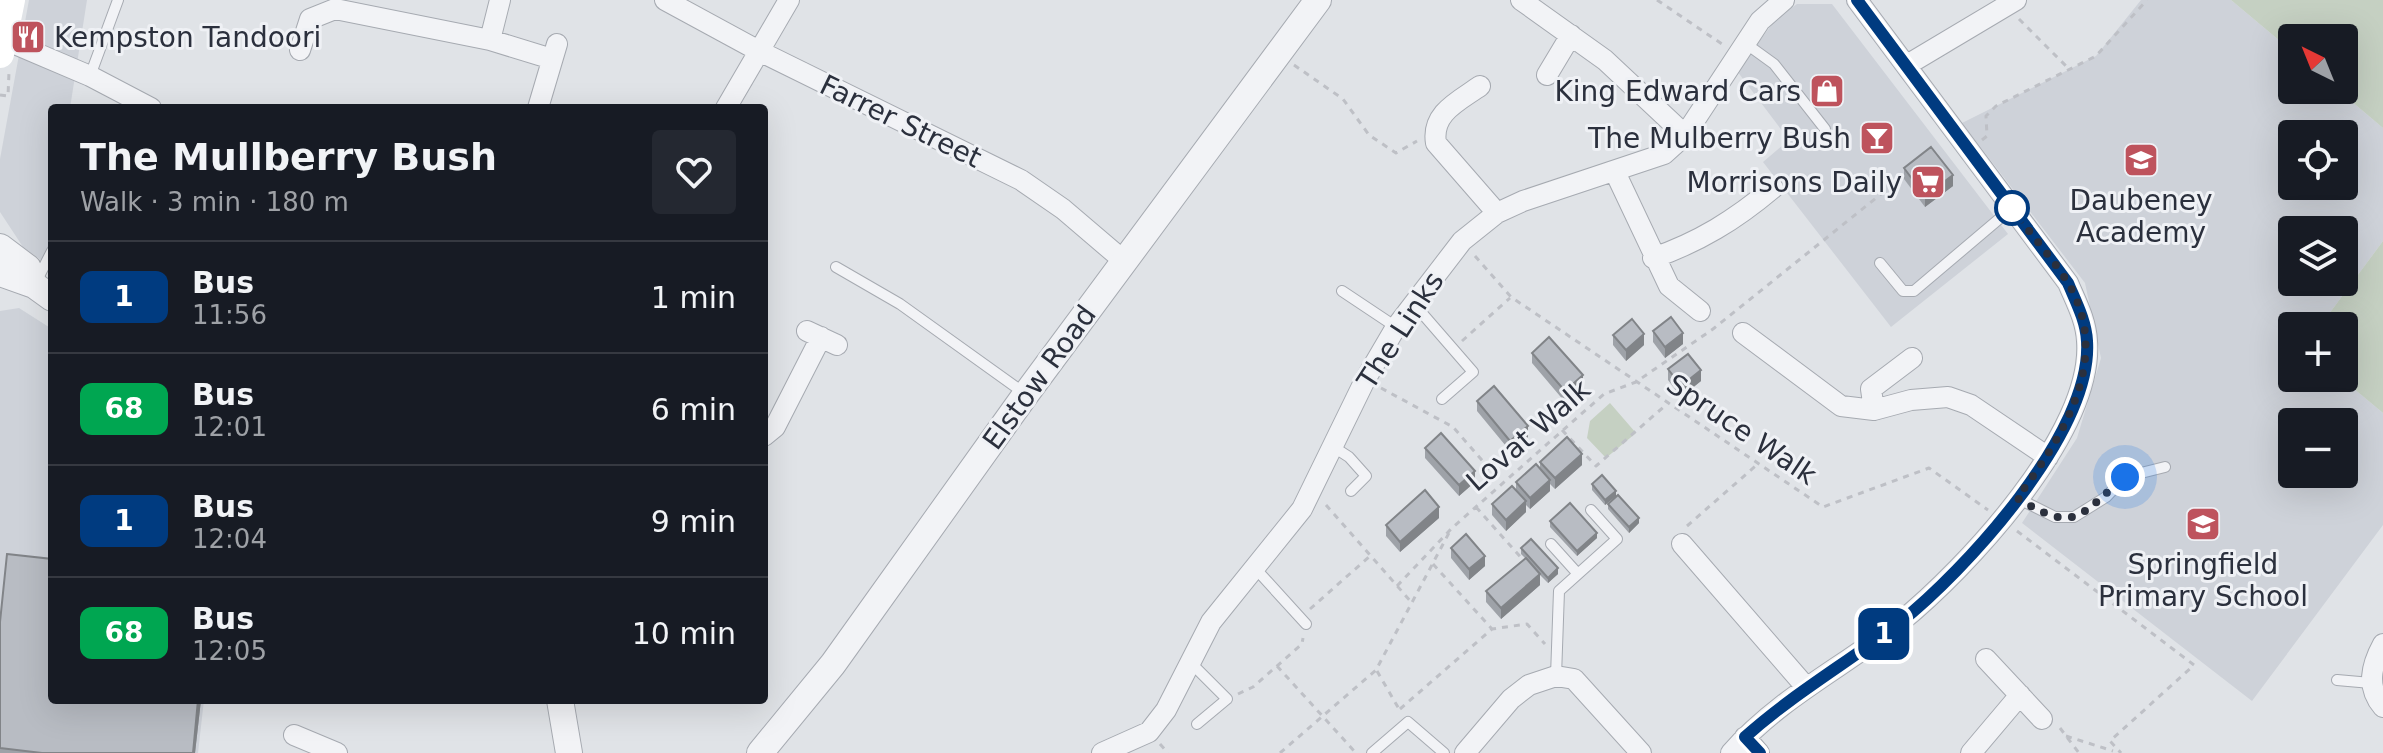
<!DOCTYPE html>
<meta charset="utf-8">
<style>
:root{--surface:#171b24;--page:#242831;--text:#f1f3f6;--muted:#9ea1a6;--line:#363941}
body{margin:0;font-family:"DejaVu Sans",sans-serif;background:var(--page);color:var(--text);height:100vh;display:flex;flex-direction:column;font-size:30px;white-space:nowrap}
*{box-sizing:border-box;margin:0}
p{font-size:26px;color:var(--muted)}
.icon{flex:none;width:44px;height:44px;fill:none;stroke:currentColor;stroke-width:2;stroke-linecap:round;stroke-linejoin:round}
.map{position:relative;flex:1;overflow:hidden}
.drawer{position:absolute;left:48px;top:104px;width:720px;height:600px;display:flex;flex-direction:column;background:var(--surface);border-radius:8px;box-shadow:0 8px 32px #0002}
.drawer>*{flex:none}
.badge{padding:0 16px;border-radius:12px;font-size:28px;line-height:52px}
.needle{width:52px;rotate:317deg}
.buttons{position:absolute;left:2278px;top:24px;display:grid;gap:16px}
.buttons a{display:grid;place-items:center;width:80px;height:80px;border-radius:8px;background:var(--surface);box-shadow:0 8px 32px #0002;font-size:40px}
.you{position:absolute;width:40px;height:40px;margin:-20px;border:6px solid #fff;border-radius:50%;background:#1a73e8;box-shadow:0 0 0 12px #1a73e833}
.map>.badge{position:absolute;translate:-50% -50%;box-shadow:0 0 0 4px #fff}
.round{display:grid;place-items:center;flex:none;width:84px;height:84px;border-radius:8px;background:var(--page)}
.headline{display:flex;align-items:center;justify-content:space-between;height:136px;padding:0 32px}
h1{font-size:38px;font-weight:800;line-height:60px}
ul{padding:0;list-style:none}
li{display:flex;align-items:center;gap:24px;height:112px;padding:0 32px;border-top:2px solid var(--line)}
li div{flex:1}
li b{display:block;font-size:30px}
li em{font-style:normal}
li .badge{min-width:88px;font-weight:700;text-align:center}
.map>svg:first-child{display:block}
.built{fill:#ced2d9;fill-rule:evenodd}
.green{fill:#c5d0c2}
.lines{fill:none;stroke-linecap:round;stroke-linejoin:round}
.service-casing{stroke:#a6aab1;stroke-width:12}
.minor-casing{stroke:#a6aab1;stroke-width:22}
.tertiary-casing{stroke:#a6aab1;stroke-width:28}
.path{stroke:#bec0c6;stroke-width:3;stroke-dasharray:6 6;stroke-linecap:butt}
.service{stroke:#f2f3f6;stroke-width:10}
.minor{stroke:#f2f3f6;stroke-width:20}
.tertiary{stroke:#f2f3f6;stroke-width:26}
.secondary{stroke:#fff;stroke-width:28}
.wall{fill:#9ea2a8}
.shaded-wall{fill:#818488}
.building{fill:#b8bcc3;stroke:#818488;stroke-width:2}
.line-casing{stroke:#fff;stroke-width:18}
.line{stroke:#003b80;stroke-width:12}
.walk{stroke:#2b303d;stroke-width:8;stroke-dasharray:0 14.4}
.stop-dot{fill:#fff;stroke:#003b80;stroke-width:4}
.labels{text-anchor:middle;stroke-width:6;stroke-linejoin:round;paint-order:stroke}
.poi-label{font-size:28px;fill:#2b303d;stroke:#eff1f5;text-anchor:end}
.street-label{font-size:28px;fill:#2b303d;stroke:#eff1f5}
</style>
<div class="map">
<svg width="2383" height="753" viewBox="0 0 2383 753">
<rect width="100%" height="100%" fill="#e0e3e7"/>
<path class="built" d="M29,0H87L70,108H52V268L23,247L0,212V159Z
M2141,0H2231L2292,51V90H2338L2383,128V241L2320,326H2292V378H2341L2383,413V525L2252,701L2022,523L2077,438L2101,358L2085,283L1962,123L2096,56ZM2292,134H2344V186H2292ZM2292,230H2344V282H2292ZM2292,422H2344V474H2292Z
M1797,4H1832L2008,234L1891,327L1763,162L1789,140L1737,71L1776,19Z
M19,308L52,329V700H204L198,753H0V311Z"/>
<path class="green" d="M2231,0H2383V128L2338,90H2344V38H2292V51Z
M2383,241V413L2341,378H2344V326H2320Z
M1610,403L1636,433L1606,458L1587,438L1590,421Z"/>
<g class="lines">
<g class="service-casing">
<path id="service" d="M1745,43L1774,64L1825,129
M90,76L118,0
M1880,263L1903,291H1914L2012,208
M836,267L900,304L1024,393
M37,280L52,251
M1342,291L1396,327
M1414,304L1473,372L1442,399
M1332,446L1349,457L1366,476L1351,491
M2017,498L2055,517H2074L2106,497L2125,477L2165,467
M1551,544L1578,574
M1255,568L1306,624
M1190,662L1227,699L1197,724
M1556,676L1559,591L1617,539L1591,510
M2337,680L2371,683
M1372,753L1408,722L1444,753"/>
</g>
<g class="minor-casing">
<path id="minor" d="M665,0L759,51L1021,180L1063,209L1124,261
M1521,0L1605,60L1685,135
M3,39L90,76L151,108
M490,40L500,0
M300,50L310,19L335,9L490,40L552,59
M1907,65L2016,0
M1547,75L1571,35
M1480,86C1459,101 1431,113 1436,143L1497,213
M538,108L557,44
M726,108L789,0
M1615,172L1669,286L1700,311
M1653,258C1699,242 1735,220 1773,188
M807,331L837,345
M1743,333L1841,406L1874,410L1911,400L1948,397L1971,405L2048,457
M1874,410L1871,389L1912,358
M764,436L775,427L821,337
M1682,544L1806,687
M2383,644C2371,666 2366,687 2383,707
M1986,659L2042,719
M294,735L337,753
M1745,737L1759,753
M1102,753L1149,732L1166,710L1211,622L1302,509L1365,380L1396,327L1462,241L1497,213L1523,201L1664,154L1685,135L1760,21L1784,0
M1465,753L1511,699L1529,685L1556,676L1574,679L1641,753
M1731,753C1779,698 1844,667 1899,623C1966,569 2094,432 2087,341C2086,320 2076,302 2068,283L1857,0
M1971,753L2020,695"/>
</g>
<g class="tertiary-casing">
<path id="tertiary" d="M0,247L28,268L34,285
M0,273L34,285L52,298
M560,700L569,753
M760,753L833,664L1026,394L1318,0"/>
</g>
<path class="path" d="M1657,0L1722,44
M2019,19L2067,67
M1294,65L1343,99L1369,135L1396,153L1417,141
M0,95L8,96L9,72
M1982,140L1987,136L1986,116L1996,106L2096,56L2147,0
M1475,256L1511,297L1823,507L1929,468L1988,510
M1462,341L1510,298
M1381,388L1453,427L1502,483
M1562,430L1596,466L1667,404
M1326,505L1413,604
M1476,507L1524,561
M1687,526L1759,463
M2017,531L2194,665L2110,741L2121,753
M1433,564L1492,629
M1397,586L1452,528L1604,394L1636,382L1713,329L1906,174
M1310,609L1370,556
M1277,666L1356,753
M1377,671L1399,709
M1238,694L1253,687L1302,644L1303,638
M1400,709L1492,629L1527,624L1545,644
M2060,728L2079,753
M2066,736L2113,751
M1160,744L1168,753
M1280,753L1376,670L1450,531"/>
<use href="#service" class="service"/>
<use href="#minor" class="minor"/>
<use href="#tertiary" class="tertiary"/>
<path class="secondary" d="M0,54L11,0"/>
</g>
<path class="wall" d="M1904,168L1953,186L1925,207L1904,179Z
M1653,331L1683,344L1665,358L1653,342Z
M1613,335L1644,345L1626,361L1613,345Z
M1532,353L1583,386L1565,402L1532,363Z
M1668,369L1701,381L1681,397L1668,380Z
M1477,401L1528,437L1510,451L1477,411Z
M1425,448L1475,482L1459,496L1425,458Z
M1540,462L1582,465L1555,489L1550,484V491L1530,509L1526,505V512L1506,531L1492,515V504L1516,490V482L1540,469Z
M1592,484L1616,496L1639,523L1629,533L1608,509V504L1615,497L1605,505L1592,490Z
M1439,518L1400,552L1386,536V525Z
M1550,521L1597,538L1577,556L1550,527Z
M1451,548L1485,566L1469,580L1451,558Z
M1521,548L1558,574L1548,583L1540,575V585L1501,619L1486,602V591L1525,558L1521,554Z
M0,622L52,700H201L195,753H0Z"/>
<path class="shaded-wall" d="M1953,175V186L1925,207V196Z
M1683,333V344L1665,358V347Z
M1644,334V345L1626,361V350Z
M1701,370V381L1681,397V386Z
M1583,375V386L1565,402V391Z
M1528,426V437L1510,451V441Z
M1582,454V465L1555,489V478Z
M1475,471V482L1459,496V485Z
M1550,480V491L1530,509V498Z
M1616,491V496L1605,505V500Z
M1526,501V512L1506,531V520Z
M1439,507V518L1400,552V542Z
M1639,518V523L1629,533V527Z
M1597,533V538L1577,556V551Z
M1485,556V566L1469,580V569Z
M1558,568V574L1548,583V578Z
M1540,574V585L1501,619V608Z
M198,700H201L195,753H193Z"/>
<path class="building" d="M1931,147L1953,175L1925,196L1904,168Z
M1671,317L1683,333L1665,347L1653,331Z
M1632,319L1644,334L1626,350L1613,335Z
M1549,337L1583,375L1565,391L1532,353Z
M1688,354L1701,370L1681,386L1668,369Z
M1494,386L1528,426L1510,441L1477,401Z
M1441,433L1475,471L1459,485L1425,448Z
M1567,437L1582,454L1555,478L1540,462Z
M1536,464L1550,480L1530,498L1516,482Z
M1602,475L1616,491L1605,500L1592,484Z
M1512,486L1526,501L1506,520L1492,504Z
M1425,490L1439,507L1400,542L1386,525Z
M1618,495L1639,518L1629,527L1608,504Z
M1570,503L1597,533L1577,551L1550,521Z
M1466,534L1485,556L1469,569L1451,548Z
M1531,539L1558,568L1548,578L1521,548Z
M7,554L52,559V700H198L193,753H42L0,748V622Z
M1526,558L1540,574L1501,608L1486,591Z"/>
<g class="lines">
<g class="line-casing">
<path id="line" d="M1760,753L1745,737C1793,694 1847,663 1898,624C1965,571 2093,432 2087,341C2086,321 2076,302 2068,283L1857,0"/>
</g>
<use href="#line" class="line"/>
<path class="walk" d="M2012,208C2029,233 2052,257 2068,283C2113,358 2063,437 2017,498C2077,535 2079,515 2125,477"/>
</g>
<defs>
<g id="restaurant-square" transform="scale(1.8)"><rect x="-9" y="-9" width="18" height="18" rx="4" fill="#be535d" stroke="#eff1f5"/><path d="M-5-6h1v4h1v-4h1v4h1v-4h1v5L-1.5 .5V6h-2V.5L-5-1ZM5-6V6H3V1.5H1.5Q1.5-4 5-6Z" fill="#fff"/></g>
<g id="shop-square" transform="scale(1.8)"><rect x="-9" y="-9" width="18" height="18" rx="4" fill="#be535d" stroke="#eff1f5"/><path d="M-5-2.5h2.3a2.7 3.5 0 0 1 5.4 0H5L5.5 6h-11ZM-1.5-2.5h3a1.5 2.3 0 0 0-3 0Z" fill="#fff"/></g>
<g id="bar-square" transform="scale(1.8)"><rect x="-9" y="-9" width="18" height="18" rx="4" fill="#be535d" stroke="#eff1f5"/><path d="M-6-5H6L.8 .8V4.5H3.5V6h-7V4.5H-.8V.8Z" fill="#fff"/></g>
<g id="school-square" transform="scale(1.8)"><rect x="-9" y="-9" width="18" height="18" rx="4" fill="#be535d" stroke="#eff1f5"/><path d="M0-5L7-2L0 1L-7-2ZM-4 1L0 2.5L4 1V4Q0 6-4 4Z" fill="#fff"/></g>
<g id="supermarket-square" transform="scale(1.8)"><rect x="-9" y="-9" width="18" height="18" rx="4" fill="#be535d" stroke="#eff1f5"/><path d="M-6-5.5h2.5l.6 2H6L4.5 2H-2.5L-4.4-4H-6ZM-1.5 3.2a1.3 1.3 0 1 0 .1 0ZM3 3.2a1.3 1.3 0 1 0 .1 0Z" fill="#fff"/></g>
</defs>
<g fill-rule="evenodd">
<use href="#restaurant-square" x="28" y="37"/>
<use href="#shop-square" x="1827" y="91"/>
<use href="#bar-square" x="1877" y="138"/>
<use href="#school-square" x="2141" y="160"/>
<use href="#supermarket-square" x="1928" y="182"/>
<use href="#school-square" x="2203" y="524"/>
</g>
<circle class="stop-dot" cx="2012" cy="208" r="16"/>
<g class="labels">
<g class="poi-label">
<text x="54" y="47" text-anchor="start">Kempston Tandoori</text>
<text x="1801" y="101">King Edward Cars</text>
<text x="1851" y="148">The Mulberry Bush</text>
<text x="1902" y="192">Morrisons Daily</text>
<text x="2141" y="210" text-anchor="middle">Daubeney<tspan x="2141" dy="32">Academy</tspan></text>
<text x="2203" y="574" text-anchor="middle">Springfield<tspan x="2203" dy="32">Primary School</tspan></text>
</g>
<g class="street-label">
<text transform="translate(901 121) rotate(26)" y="10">Farrer Street</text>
<text transform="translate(1400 330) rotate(-57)" y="10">The Links</text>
<text transform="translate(1039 377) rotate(-54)" y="10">Elstow Road</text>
<text transform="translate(1742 429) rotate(34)" y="10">Spruce Walk</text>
<text transform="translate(1528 435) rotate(-41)" y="10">Lovat Walk</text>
</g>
</g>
</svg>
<div class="buttons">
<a><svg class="needle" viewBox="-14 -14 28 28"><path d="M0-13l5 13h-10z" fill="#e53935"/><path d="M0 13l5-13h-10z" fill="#9ea1a6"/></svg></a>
<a><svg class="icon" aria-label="locate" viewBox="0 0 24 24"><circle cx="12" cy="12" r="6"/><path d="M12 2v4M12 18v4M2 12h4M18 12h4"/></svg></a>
<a><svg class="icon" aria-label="layers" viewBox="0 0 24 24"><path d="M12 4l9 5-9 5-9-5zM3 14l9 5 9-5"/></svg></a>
<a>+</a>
<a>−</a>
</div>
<div class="you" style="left:2125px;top:477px"></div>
<b class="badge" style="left:1884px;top:634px;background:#003b80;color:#fff">1</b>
<section class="drawer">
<div class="headline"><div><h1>The Mullberry Bush</h1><p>Walk · 3 min · 180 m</p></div><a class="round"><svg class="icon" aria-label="heart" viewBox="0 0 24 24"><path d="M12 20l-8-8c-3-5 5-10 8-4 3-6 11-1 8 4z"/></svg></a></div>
<ul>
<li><span class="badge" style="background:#003b80;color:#fff">1</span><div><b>Bus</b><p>11:56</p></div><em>1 min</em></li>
<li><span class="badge" style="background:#00a651;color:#fff">68</span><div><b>Bus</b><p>12:01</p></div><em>6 min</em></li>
<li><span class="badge" style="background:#003b80;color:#fff">1</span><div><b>Bus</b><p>12:04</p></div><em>9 min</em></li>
<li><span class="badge" style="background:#00a651;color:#fff">68</span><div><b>Bus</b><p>12:05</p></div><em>10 min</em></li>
</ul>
</section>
</div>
